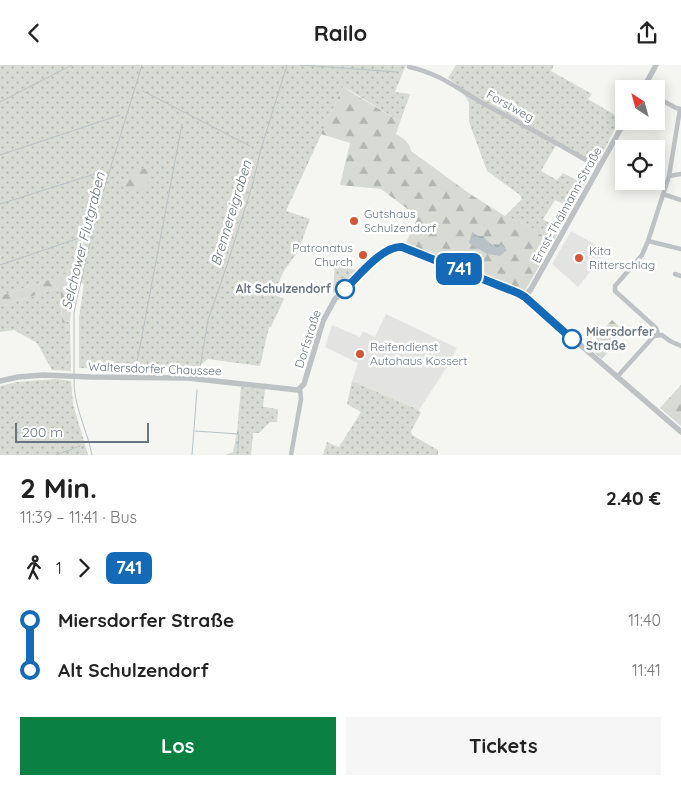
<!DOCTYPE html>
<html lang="de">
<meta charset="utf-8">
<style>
:root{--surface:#fff;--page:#f6f6f6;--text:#222;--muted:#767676;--accent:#0b8043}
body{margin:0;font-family:Quicksand,sans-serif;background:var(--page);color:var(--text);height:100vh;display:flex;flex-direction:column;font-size:19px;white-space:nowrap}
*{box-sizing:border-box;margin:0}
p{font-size:16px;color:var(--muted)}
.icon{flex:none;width:28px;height:28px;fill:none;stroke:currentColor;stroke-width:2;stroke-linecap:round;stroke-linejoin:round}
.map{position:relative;height:390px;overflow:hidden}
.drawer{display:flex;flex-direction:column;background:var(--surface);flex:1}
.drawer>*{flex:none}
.badge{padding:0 10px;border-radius:8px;font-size:18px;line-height:32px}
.needle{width:32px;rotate:324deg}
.tools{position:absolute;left:615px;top:15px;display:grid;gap:10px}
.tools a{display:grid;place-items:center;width:50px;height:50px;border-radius:0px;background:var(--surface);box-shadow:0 2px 12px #0003;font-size:25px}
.scale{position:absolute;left:15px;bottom:12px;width:134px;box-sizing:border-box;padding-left:5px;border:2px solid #677580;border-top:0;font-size:14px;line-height:18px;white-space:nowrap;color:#677580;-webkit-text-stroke:4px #fff;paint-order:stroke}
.map>.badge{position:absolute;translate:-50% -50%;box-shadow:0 0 0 2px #fff}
.legs{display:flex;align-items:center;gap:8px;height:55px;padding:0 20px;font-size:16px}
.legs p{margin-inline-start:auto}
.headline{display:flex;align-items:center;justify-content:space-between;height:85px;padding:0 20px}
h1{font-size:28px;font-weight:800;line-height:38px}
.cta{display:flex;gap:10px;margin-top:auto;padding:10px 20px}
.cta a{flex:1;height:58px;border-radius:0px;background:var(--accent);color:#fff;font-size:20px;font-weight:800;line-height:58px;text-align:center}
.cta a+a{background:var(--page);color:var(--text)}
ul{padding:0 20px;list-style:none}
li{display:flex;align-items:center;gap:18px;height:50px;font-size:19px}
li i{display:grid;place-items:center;width:8px;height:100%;margin:0 6px;background:currentColor}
li i::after{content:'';width:12px;height:12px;margin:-6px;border:4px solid;border-radius:50%;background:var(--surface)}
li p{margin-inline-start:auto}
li:first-child i{background:linear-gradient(#0000 50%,currentColor 0)}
li:last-child i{background:linear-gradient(currentColor 50%,#0000 0)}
header{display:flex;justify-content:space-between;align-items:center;height:65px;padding:0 20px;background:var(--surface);font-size:22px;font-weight:800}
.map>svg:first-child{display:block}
.built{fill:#e3e4e2}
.grass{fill:url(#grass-dots)}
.forest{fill:url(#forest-firs)}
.water{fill:url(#water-ripples)}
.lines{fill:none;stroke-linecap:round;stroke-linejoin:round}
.stream{stroke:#b8c2c6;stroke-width:1}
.minor{stroke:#bec2c5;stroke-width:4.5}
.tertiary{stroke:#bec2c5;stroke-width:5.5}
.line-1-casing{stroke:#fff;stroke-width:11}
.line-1{stroke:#156ab8;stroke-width:8}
.poi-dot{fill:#d15736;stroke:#fff;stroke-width:2}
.stop-1-dot{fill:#fff;stroke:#156ab8;stroke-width:2.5}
.labels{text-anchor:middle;stroke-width:5;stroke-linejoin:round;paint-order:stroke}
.street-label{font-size:12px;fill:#677580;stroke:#fff}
.poi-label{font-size:12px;fill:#677580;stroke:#fff;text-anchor:start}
.stop-label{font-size:12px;font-weight:bold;fill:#677580;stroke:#fff;text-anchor:end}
.water-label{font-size:14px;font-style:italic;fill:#63777d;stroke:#fff}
</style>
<header><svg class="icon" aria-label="back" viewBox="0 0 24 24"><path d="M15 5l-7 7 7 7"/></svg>Railo<svg class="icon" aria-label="share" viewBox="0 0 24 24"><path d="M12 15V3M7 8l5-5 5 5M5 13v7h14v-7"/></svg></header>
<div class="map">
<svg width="681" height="390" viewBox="0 0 681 390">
<defs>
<pattern id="grass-dots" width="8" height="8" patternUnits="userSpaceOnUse" patternTransform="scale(1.25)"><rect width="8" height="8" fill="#d7dbd3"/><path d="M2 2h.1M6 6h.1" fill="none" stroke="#b2b6b0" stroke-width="1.8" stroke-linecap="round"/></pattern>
<pattern id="forest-firs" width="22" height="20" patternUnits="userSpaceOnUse" patternTransform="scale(1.25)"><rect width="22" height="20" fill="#d7dbd3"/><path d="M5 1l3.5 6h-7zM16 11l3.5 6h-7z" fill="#b2b6b0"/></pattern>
<pattern id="water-ripples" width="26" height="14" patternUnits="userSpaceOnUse" patternTransform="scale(1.25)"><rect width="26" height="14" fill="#b8c2c6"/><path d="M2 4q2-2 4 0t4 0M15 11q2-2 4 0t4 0" fill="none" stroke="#99a2a6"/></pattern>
</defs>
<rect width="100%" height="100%" fill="#f5f5f2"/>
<path class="built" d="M571,166L607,186L578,222L552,199Z
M386,249L457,283L447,302L419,345L352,316L358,298L325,282L332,260L360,272L363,266L375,272Z"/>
<path class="grass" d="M0,0H406L395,27L410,29L400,57L353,27L343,22L286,146L310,154L298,186L284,206L273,229L284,234L271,262H269L260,301L208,294L194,305L79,303V252L84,219L77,217L80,203L71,204L52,214L0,231Z
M456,0H554L551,6L592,29L588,34L620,53L597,100L558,77L541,106L557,115L563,108L585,120L572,143L555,135L543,154L560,165L552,179L534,164L505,151L522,134L520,130L487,106L469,57V37L456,19L448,13Z
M335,197L357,206L335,228L333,227Z
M59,223L61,231L62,256L69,257L70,256L71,306L52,305L37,278L14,265L0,267V241Z
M56,314L71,316L73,339L88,390H0V321L17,317Z
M352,316L419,345L421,348L411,366L412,370L438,385V390H323L327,377L339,382L361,347L347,339Z
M241,322L265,324L263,342L278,344L277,357H270L259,368H253L251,390H225L233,387L237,367Z"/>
<path class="forest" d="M343,22L400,57L396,69C403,73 410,78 411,86L470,129L505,151L534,164L552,179L525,226L406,178L418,152L381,124L340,120L350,78L321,69Z
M140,104H146L150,109C151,124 132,134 122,121C123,111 132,108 140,104Z
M77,201L80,203L71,244L70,256L63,258L62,256L61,231L59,223L0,241V231L52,214Z
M612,255L625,267L602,294L588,282Z
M681,320V361L660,343Z"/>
<path class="water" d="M472,167L478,171H483L492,180C499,178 502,179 507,185L500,191L487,189L469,178Z"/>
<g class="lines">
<path class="stream" d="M300,0L397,7
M143,26L250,81
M0,37L72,0
M0,90L120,50
M0,139L101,107
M0,200L85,171
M137,297L182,59
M200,303L208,255L227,200L253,118L261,84L287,0
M74,309V248L76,238L97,147L142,0
M74,313C73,341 87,364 92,390
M195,366L239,369L238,386
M56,390L80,381
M192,390L197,325"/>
<path class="minor" d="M409,2C439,8 458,24 484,39C523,60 562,80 599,103
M656,32L676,43L681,44
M669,111L681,109
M663,129L681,135
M648,176L681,184
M675,209L681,211
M658,269L656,263L615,226V221L642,190L648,176L669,111L680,44
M617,312L654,271L662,270L670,276L681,281
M291,390L301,334L300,324"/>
<path class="tertiary" d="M643,24L656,0
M525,232L531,224L625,56
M0,316L18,312L43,310L90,312L188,313L298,325L304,319L323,256L335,234L384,187L393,182H405L525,232L681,367"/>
</g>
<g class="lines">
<g class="line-1-casing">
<path id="line-1" d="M345,224C358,212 383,180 402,182L518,228L525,232L572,274"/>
</g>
<use href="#line-1" class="line-1"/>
</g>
<g class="poi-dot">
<circle cx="354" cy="156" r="5"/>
<circle cx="363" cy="190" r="5"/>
<circle cx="579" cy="193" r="5"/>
<circle cx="360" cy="289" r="5"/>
</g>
<g class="stop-1-dot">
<circle cx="345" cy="224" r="9"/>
<circle cx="572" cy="274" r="9"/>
</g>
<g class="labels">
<g class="street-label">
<text transform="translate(510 41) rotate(29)" y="4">Forstweg</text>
<text transform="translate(567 140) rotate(-61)" y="4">Ernst-Thälmann-Straße</text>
<text transform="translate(308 274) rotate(-72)" y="4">Dorfstraße</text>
<text transform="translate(155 304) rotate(2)" y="4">Waltersdorfer Chaussee</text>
</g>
<g class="poi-label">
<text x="364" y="153">Gutshaus<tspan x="364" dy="14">Schulzendorf</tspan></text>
<text x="353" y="187" text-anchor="end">Patronatus<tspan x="353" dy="14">Church</tspan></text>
<text x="589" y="190">Kita<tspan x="589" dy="14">Ritterschlag</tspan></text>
<text x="370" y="286">Reifendienst<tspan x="370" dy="14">Autohaus Kossert</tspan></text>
</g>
<g class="stop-label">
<text x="331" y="228">Alt Schulzendorf</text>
<text x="586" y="271" text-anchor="start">Miersdorfer<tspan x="586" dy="14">Straße</tspan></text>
</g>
<g class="water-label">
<text transform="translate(231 148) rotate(-73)" y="5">Brennereigraben</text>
<text transform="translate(83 176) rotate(-76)" y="5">Selchower Flutgraben</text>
</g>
</g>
</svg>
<div class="tools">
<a><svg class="needle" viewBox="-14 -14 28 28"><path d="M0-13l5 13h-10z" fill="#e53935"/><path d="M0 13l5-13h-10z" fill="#767676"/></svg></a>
<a><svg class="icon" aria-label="locate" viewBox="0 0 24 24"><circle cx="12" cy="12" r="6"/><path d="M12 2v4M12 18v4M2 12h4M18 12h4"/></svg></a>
</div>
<div class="scale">200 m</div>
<b class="badge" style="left:459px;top:204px;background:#156ab8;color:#fff">741</b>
</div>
<section class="drawer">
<div class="headline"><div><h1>2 Min.</h1><p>11:39 – 11:41 · Bus</p></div><b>2.40 €</b></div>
<div class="legs"><svg class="icon" aria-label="walk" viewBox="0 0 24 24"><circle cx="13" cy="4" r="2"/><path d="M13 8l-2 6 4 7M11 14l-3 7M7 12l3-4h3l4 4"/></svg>1<svg class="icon" aria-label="forward" viewBox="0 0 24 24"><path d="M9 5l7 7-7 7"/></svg><b class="badge" style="background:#156ab8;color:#fff">741</b></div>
<ul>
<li><i style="color:#156ab8"></i><b>Miersdorfer Straße</b><p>11:40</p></li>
<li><i style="color:#156ab8"></i><b>Alt Schulzendorf</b><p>11:41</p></li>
</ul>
<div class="cta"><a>Los</a><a>Tickets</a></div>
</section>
